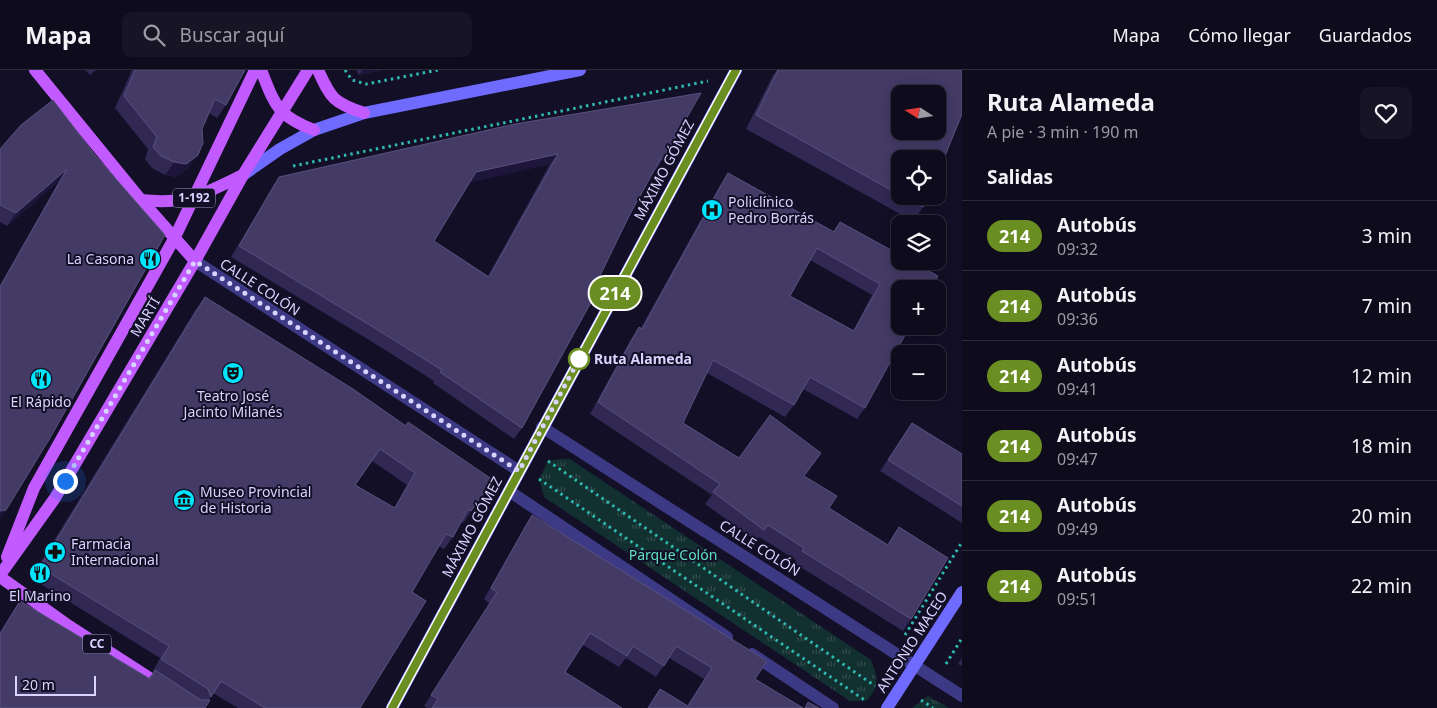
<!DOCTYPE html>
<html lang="es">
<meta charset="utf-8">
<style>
:root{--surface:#0e0b1c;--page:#171425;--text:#f1f3f6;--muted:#9b9ba3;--line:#2e2b3b}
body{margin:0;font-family:"Noto Sans",sans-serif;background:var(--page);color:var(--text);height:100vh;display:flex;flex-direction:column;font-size:19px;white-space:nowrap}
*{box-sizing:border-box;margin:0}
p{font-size:16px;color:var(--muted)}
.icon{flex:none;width:28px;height:28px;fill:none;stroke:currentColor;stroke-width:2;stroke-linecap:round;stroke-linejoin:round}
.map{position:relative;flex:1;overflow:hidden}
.sheet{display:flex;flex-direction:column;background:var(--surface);width:475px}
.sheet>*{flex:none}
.badge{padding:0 10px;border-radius:16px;font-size:18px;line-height:32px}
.needle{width:32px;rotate:282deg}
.tools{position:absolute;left:891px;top:15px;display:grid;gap:10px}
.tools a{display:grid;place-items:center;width:55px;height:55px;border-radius:10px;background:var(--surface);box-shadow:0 2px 12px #0003,0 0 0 1px var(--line);font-size:25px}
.scale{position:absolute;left:15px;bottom:12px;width:81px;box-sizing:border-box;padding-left:5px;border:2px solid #d9d4ff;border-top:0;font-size:14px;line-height:18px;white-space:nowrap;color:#d9d4ff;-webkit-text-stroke:4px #130f26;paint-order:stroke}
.you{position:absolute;width:25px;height:25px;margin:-12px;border:4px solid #fff;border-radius:50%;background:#1a73e8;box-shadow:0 0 0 8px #1a73e833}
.map>.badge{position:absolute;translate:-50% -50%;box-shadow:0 0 0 2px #fff}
h2{padding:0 25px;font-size:19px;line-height:45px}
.round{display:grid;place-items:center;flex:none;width:52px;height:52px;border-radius:10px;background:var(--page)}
.overview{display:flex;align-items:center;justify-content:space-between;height:85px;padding:0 25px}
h1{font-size:24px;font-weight:700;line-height:38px}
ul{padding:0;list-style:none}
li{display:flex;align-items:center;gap:15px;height:70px;padding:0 25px;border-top:1px solid var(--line)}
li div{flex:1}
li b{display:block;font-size:19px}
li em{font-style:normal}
li .badge{min-width:55px;font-weight:700;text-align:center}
header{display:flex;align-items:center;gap:30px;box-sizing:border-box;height:70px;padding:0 25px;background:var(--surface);border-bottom:1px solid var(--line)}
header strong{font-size:24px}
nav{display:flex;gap:28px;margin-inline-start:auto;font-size:18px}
.search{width:350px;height:45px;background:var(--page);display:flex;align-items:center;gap:12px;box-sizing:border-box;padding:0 18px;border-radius:10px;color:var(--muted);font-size:19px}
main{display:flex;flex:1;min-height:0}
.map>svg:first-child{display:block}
.park{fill:url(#park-tufts)}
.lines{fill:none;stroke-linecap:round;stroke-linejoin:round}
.path{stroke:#2fb8b0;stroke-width:3;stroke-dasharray:2.5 4;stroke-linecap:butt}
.minor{stroke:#3d3a85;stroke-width:12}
.tertiary{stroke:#3d3a85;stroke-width:12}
.secondary{stroke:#6f6bff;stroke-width:12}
.primary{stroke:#c25bff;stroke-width:12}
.wall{fill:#312854;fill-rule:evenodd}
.shaded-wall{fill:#1d163a}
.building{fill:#433a66;stroke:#5a527e;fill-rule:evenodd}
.line-casing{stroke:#fff;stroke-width:11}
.line{stroke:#6b8e23;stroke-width:8}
.walk{stroke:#d9d4ff;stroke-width:5;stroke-dasharray:0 9}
.stop-dot{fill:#fff;stroke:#6b8e23;stroke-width:2.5}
.labels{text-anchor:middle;stroke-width:4;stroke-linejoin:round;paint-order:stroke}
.shield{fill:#130f26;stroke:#9e99be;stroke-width:1}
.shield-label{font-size:12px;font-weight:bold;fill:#d9d4ff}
.street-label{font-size:14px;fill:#d9d4ff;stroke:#130f26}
.poi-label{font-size:14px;fill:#d9d4ff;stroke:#130f26;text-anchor:start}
.stop-label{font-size:14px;font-weight:bold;fill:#d9d4ff;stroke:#130f26;text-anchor:start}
.park-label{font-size:14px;fill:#5fe0c0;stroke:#130f26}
</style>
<header>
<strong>Mapa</strong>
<div class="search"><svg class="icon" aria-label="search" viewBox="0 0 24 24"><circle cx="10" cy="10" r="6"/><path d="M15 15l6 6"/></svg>Buscar aquí</div>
<nav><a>Mapa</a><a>Cómo llegar</a><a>Guardados</a></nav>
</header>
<main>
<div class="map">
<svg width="962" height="638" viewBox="0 0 962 638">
<defs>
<pattern id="park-tufts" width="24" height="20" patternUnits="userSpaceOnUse" patternTransform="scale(1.25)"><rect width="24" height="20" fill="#12302f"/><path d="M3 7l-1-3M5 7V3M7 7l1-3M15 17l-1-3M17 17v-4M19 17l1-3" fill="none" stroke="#344d4e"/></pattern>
</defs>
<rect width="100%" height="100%" fill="#130f26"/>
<path class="park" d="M560,389H570L871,590C878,607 880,617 866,631H850L544,427L539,409L548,391Z
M928,626L949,638H912Z"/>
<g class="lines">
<path class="path" d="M345,0L352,10L366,14L438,0
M293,96L708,11
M548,391L875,616
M539,409L866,631
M905,565L962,472
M946,594L962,568
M921,630L933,638"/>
<path class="minor" d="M542,357L962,626
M509,421L727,567
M752,584L833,638"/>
<path class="tertiary" d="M195,191L519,401"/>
<path class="secondary" d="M243,105L280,79L314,60L364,43L580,0
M392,638L736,0
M887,638L962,522"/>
<path class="primary" d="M35,0L141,130L195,191
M261,0C275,35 277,46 314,60
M318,0C331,29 334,33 364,43
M141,130C188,135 203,124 243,105
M7,487L34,418L174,169L255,0
M0,505L55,428L195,191L243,105L308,0
M0,507L66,554L162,616"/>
</g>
<path class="wall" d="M85,0H96L90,5Z
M132,0H245L226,35L217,48L209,43L202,59L189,97L177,107L165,105L152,98L145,89L148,79L115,38Z
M356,0H382L359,5Z
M777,0H962L900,89V126H928L923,137L913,151L746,59L772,7Z
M701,23L663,89L656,100L654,99L629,146L522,358L514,369L433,313L434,311L366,268L231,187L272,118L279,107ZM550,94L488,206L434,171L470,112Z
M0,79L95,85L0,448V215L59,111L7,156L0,152Z
M728,103L833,162L840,152L900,185L865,338L857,349L803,319L794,335L785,347L707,303L683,353L739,388L804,406L829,438L887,475L899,457L911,549L903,561L794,493L796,490L759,467L756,471L705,434L712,425L590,344L631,269L639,257L641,258L720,115ZM810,190L872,225L853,261L790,226Z
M205,227L406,356L493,410L463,453L461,452L453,467L444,479L439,476L412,522L360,638H238L213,623L209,630L0,638V562L10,546L20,531L149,608L154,602L153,601L160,588L31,508L196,239ZM372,391L407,415L394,438L355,415Z
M912,353L962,384V453L880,401Z
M532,445L755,609L803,638H648L660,619L687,636L704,609L669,588L656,607L626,588L619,597L583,575L565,602L622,638H427L424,636L490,534L484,529L525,456Z
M962,588V596L958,594Z"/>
<path class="shaded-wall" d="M363,0H382L359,5Z
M558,84L550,94L469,113L476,102Z
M198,85L189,97L177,107L165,105L174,92Z
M67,99L59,111L7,156L16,143Z
M6,440L0,448V441Z"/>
<path class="building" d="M135,0H245L226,35L215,29L202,59L203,73L198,85L186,94L174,92L161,86L153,77L157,67L124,26Z
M778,0H962V44L938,103V89H900V125L756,45ZM900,24H938V61H900Z
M701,23L663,89L661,88L629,146L597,212L601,214L522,358L440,302L442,300L373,257L239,176L279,107L515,54ZM558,84L489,207L434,171L476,102Z
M53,30L95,85L165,165L50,368L6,440L0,441V217L67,99L16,143L0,135V79L21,55Z
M728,103L834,162L840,152L900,185V191H911L938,206L931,219H900V256H910L865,338L810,307L794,335L713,290L683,353L739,388L770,345L821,383L804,406L837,426L829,438L888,475L899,457L948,488L911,549L802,481L804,478L768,455L764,460L713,422L720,414L598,332L639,257L642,259ZM817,178L880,214L854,261L790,226Z
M903,126H928L923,137Z
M205,227L353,319L406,356L408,352L493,410L471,441L468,439L453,467L446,464L412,522L426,531L360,638H265L221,611L211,627L208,619L161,589L169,576L40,497ZM380,379L415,403L395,438L355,415Z
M912,353L962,384V436L888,390Z
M532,445L767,591L755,609L803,638H648L660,619L688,636L712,598L676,576L664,596L633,576L627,586L590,563L565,602L622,638H432L438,629L431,625L497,522L491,518Z
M20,531L150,609L155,600L201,630H210L205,638H0V564Z
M808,632L819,638H805Z"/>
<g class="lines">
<g class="line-casing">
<path id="line" d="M392,638L736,0"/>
</g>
<use href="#line" class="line"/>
<path class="walk" d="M65,411L195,191L519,401L579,289"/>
</g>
<defs>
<g id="hospital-disc" transform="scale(1.125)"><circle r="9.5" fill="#00e5ff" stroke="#130f26"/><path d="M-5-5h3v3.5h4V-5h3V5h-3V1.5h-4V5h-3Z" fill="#111"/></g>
<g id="restaurant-disc" transform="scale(1.125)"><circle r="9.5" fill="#00e5ff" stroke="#130f26"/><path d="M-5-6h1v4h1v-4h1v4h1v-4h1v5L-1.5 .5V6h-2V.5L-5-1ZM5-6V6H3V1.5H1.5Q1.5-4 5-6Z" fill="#111"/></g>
<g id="theatre-disc" transform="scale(1.125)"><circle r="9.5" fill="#00e5ff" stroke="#130f26"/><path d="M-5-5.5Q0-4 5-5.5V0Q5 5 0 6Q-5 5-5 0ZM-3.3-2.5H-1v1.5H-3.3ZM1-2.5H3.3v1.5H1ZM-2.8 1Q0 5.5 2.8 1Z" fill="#111"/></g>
<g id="museum-disc" transform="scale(1.125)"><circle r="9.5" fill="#00e5ff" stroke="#130f26"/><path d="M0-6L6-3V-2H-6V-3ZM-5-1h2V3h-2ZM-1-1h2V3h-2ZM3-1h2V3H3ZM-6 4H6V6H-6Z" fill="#111"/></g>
<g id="pharmacy-disc" transform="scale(1.125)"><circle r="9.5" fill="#00e5ff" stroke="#130f26"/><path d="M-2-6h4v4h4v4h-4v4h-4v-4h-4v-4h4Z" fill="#111"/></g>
</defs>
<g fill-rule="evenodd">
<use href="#hospital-disc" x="712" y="140"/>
<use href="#restaurant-disc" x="150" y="189"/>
<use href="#theatre-disc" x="233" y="303"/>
<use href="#restaurant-disc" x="41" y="309"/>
<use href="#museum-disc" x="184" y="430"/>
<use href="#pharmacy-disc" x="55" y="482"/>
<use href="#restaurant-disc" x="40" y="503"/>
</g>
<circle class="stop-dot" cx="579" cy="289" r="10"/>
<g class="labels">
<g class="shield">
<rect x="173" y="118.5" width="42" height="19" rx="4"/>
<rect x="83" y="564.5" width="28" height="19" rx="4"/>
</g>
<g class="shield-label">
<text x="194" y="132">1-192</text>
<text x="97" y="578">CC</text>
</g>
<g class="street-label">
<text transform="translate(664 100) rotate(-62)" y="5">MÁXIMO GÓMEZ</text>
<text transform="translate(260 217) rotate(33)" y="5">CALLE COLÓN</text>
<text transform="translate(145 247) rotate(-59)" y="5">MARTÍ</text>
<text transform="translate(472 457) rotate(-62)" y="5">MÁXIMO GÓMEZ</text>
<text transform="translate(760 478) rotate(32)" y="5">CALLE COLÓN</text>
<text transform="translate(912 572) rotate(-57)" y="5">ANTONIO MACEO</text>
</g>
<g class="poi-label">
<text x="728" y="137">Policlínico<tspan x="728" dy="16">Pedro Borrás</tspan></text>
<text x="134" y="194" text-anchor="end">La Casona</text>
<text x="233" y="331" text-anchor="middle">Teatro José<tspan x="233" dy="16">Jacinto Milanés</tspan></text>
<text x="41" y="337" text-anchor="middle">El Rápido</text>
<text x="200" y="427">Museo Provincial<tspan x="200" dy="16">de Historia</tspan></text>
<text x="71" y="479">Farmacia<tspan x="71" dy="16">Internacional</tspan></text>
<text x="40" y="531" text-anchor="middle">El Marino</text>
</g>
<g class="stop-label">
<text x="594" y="294">Ruta Alameda</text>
</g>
<g class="park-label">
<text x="673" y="490">Parque Colón</text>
</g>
</g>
</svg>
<div class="tools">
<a><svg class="needle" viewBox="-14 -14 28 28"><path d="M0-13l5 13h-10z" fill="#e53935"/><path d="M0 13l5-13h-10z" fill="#9b9ba3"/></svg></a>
<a><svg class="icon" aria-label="locate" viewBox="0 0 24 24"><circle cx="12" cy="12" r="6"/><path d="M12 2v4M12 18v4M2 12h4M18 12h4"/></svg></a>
<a><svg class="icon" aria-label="layers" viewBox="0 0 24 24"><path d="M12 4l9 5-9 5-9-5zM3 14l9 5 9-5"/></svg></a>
<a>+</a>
<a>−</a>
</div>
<div class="scale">20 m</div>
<div class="you" style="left:65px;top:411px"></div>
<b class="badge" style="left:615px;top:223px;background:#6b8e23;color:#fff">214</b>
</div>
<section class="sheet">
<div class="overview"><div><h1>Ruta Alameda</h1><p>A pie · 3 min · 190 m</p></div><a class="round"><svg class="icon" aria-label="heart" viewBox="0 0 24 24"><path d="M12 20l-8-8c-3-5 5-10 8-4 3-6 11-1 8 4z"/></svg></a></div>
<h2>Salidas</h2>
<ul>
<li><span class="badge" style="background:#6b8e23;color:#fff">214</span><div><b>Autobús</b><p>09:32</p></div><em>3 min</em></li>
<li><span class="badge" style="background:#6b8e23;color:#fff">214</span><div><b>Autobús</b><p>09:36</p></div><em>7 min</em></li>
<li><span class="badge" style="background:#6b8e23;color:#fff">214</span><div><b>Autobús</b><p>09:41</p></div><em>12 min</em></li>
<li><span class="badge" style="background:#6b8e23;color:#fff">214</span><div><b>Autobús</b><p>09:47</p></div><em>18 min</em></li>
<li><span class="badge" style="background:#6b8e23;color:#fff">214</span><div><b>Autobús</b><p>09:49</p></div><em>20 min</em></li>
<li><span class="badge" style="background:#6b8e23;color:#fff">214</span><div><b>Autobús</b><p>09:51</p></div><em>22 min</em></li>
</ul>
</section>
</main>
